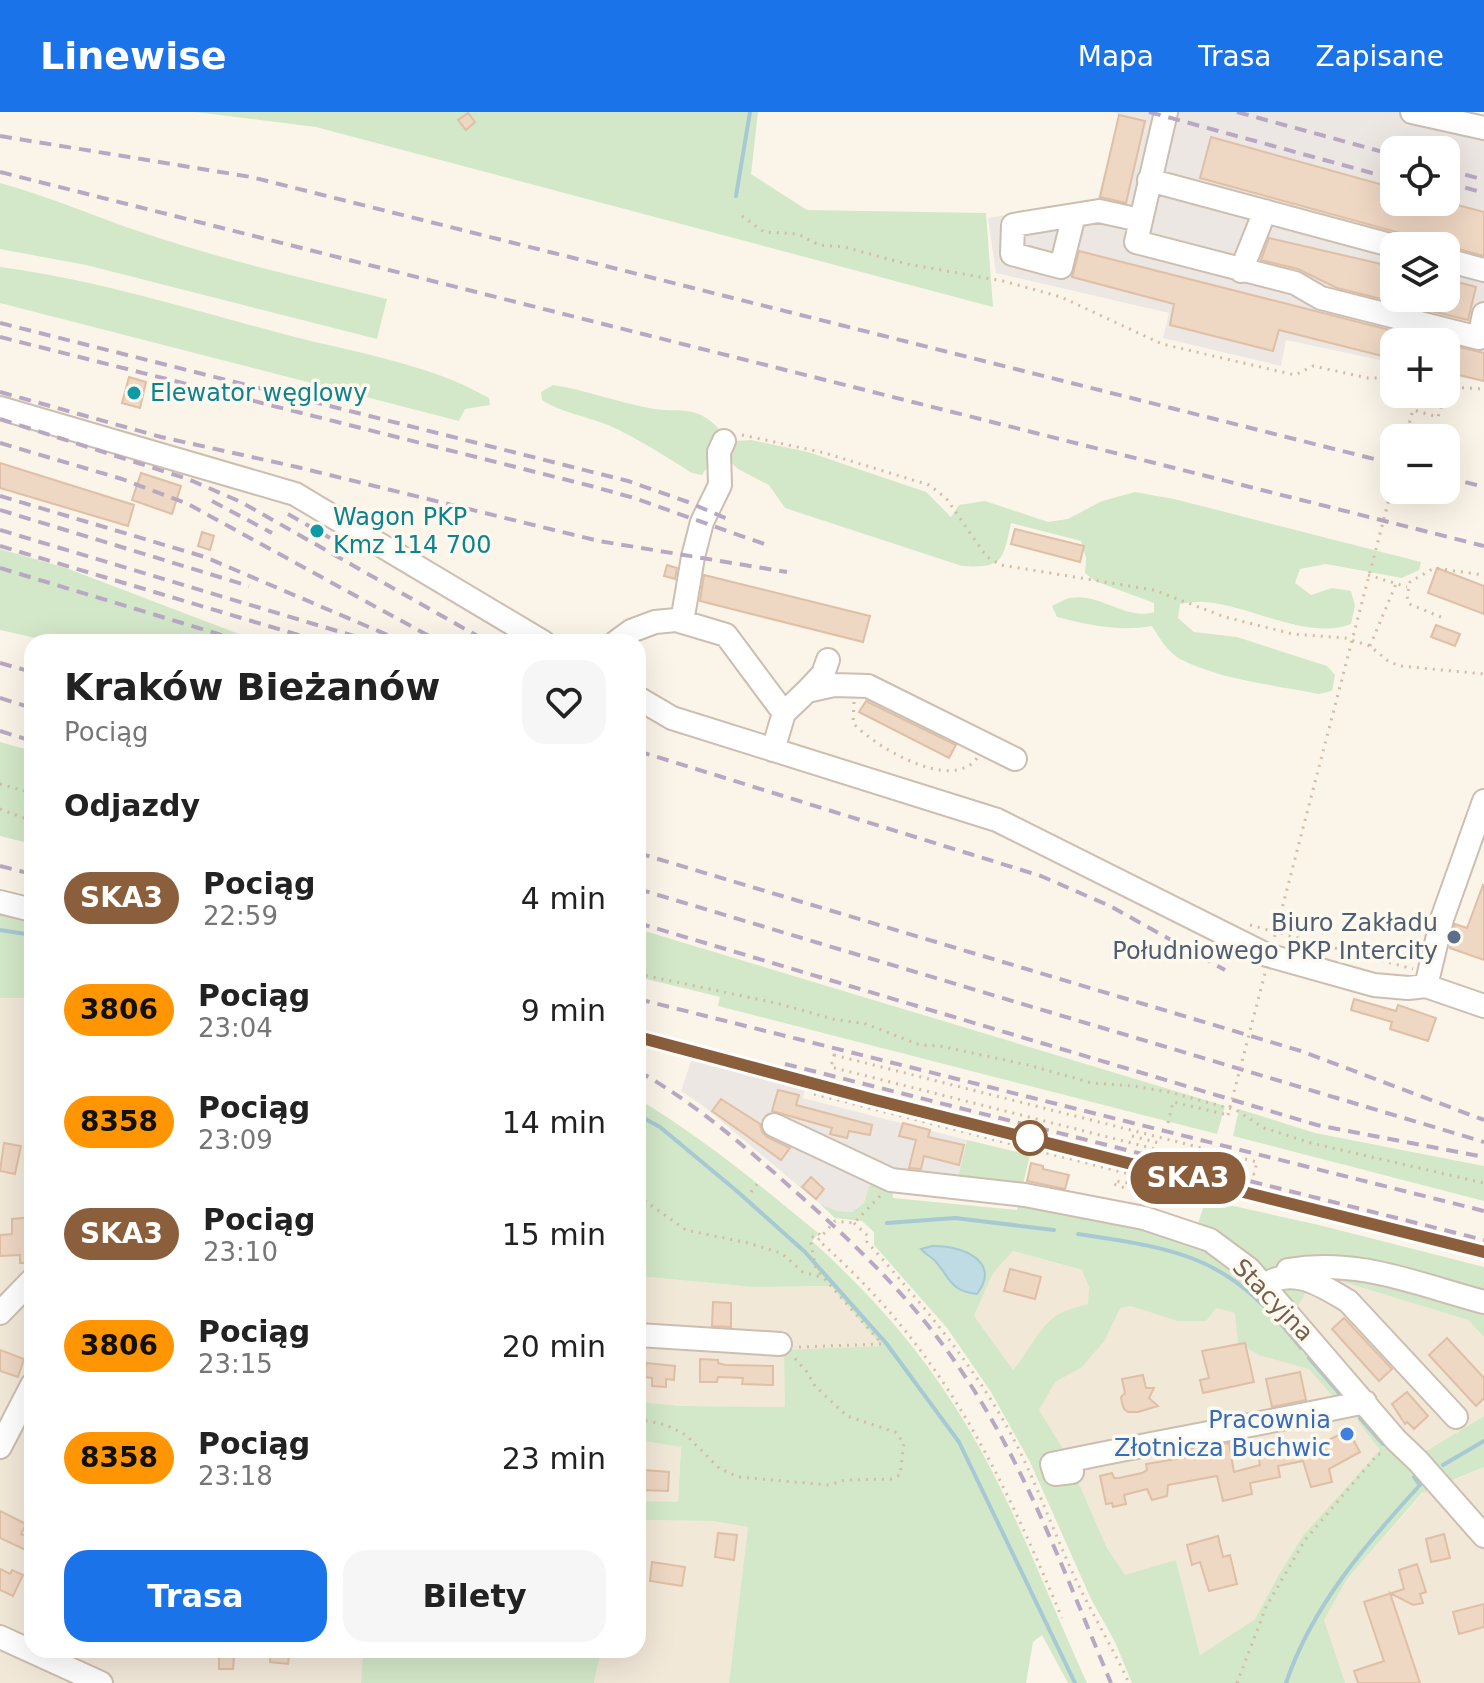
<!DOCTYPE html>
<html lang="pl">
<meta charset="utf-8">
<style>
:root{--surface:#fff;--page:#f6f6f6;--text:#222;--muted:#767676;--accent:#1a73e8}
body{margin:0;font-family:"DejaVu Sans",sans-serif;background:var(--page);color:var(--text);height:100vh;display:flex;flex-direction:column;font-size:30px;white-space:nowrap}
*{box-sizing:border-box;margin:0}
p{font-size:26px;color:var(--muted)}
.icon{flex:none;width:44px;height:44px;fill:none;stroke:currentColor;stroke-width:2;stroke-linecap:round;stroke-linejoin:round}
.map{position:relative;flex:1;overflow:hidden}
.side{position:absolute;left:24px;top:522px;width:622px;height:1024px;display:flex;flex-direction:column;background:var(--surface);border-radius:24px;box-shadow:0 8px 32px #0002}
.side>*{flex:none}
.badge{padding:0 16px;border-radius:26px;font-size:28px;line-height:52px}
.buttons{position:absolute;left:1380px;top:24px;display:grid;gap:16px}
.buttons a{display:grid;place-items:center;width:80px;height:80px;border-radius:16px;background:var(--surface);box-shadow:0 8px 32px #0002;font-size:40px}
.map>.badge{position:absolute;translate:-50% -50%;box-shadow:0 0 0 4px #fff}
h2{padding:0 40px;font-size:30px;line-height:72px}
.round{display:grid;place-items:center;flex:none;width:84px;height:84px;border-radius:24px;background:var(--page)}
.head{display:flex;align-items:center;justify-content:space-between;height:136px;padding:0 40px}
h1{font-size:38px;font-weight:700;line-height:60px}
.cta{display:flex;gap:16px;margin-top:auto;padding:16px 40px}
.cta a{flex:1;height:92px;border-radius:24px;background:var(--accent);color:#fff;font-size:32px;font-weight:700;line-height:92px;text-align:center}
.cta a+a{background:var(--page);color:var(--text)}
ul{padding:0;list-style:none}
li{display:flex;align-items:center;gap:24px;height:112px;padding:0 40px}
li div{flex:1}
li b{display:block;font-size:30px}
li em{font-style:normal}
li .badge{min-width:88px;font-weight:700;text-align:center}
header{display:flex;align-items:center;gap:48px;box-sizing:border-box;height:112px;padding:0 40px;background:var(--accent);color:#fff}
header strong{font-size:38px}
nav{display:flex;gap:44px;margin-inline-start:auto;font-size:28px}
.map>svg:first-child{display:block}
.residential{fill:#f2e8d8}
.industrial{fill:#ece7e2;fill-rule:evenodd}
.green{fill:#d3e8c8;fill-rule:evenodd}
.water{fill:#bfdbe3;stroke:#a6c9d4;stroke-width:2}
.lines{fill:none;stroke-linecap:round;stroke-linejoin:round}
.stream{stroke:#a6c9d4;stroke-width:4}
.building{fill:#eed7c3;stroke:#dfbfa5;stroke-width:2}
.minor-casing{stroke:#ccbeb0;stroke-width:26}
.path{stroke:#d3bba6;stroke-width:3;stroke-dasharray:2 6;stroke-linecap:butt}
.minor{stroke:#fff;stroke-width:22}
.rail{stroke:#b9a8c4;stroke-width:4;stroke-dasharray:12 8;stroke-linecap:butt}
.path-bridge{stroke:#d3bba6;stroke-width:3;stroke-dasharray:2 6;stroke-linecap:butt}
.line-casing{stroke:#fff;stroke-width:18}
.line{stroke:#8b5e3c;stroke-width:12}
.culture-dot{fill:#0f9aa8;stroke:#fef9ef;stroke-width:3}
.service-dot{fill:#5c6f8a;stroke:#fef9ef;stroke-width:3}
.stop-dot{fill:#fff;stroke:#8b5e3c;stroke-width:4}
.shop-dot{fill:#3f7fe0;stroke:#fef9ef;stroke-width:3}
.labels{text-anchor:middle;stroke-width:7;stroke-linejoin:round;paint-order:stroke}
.culture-label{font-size:24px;fill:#0d838f;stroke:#fef9ef;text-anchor:start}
.service-label{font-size:24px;fill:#4e5e75;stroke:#fef9ef;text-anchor:end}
.street-label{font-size:24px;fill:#735e4f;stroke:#fef9ef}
.shop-label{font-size:24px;fill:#366cbe;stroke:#fef9ef;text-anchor:end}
</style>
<header>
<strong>Linewise</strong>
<nav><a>Mapa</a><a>Trasa</a><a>Zapisane</a></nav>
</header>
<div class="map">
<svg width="1484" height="1571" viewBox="0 0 1484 1571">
<rect width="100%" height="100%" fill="#fbf5e9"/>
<path class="residential" d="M0,886H32V1538H363L361,1571H0Z
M1013,1139L1235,1201L1317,1162L1468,1208L1484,1225V1304L1423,1341L1406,1319L1383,1335L1304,1422L1279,1462L1255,1507L1200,1543L1176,1448L1125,1464L1107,1436L1076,1365L1051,1366L1042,1346L1065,1342L974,1204L993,1161Z
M638,1164L753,1175L831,1174L883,1234L786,1295L683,1294L638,1290Z
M638,1328L681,1334L678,1391L638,1389Z
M1484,1355V1571H1293L1300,1549L1347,1467L1423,1381Z
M638,1408L712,1409L748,1415L729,1571H594L601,1538H638Z"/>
<path class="industrial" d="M1114,0H1426L1484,14V270L1446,262V230H1394V251L1286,228L1281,254L1163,226L1169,201L996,161L988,106L1097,89L1119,3ZM1394,38H1446V90H1394ZM1394,134H1446V186H1394Z
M692,946L805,977L803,986L967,1028L957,1070L875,1055L864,1091L852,1100L838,1099L820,1092L702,993L681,979Z"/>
<path class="green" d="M195,0H758L751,62L807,98L986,101L993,195L316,15Z
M0,71C55,86 107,110 162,127C236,151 312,168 387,187L377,227L86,153L0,137Z
M0,155C99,168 195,199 291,224C357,241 430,252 489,286L490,293L465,297L459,309L0,191Z
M553,273C586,278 617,290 649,296C677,302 695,291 718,316L710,351L702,363L692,361C665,344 637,326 608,313C586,304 562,301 542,288L541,280Z
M751,328L808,340L926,380L951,405L959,393L985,389L1048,410L1068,407L1102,389L1135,380L1174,387L1421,450L1419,458L1402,466L1326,452L1300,457L1295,471L1311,483L1332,476L1351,479L1355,494L1351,512C1309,529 1249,493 1205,490C1197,489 1188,491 1180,492L1178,506L1194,520L1237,525L1327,554L1335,563L1332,579L1319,582C1274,573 1221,568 1180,547C1168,540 1159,526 1152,514C1119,520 1089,513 1057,505L1052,494C1057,492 1064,487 1070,486C1098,480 1128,509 1154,500V491L1095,469L1085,461L1086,446L1081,429L1011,411C1003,447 1004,457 962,454L785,396L769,373L738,357L725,345L726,335L735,329Z
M0,437L66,456L260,530H54L0,518Z
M0,630L32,639V732L0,724Z
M0,783L32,792V886H0Z
M638,817L1225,994L1217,1022L718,894L720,885L638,865Z
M638,987C703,1026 760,1073 818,1121L812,1129C865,1177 913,1229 952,1290C1009,1377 1044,1477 1087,1571H1068L1042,1523L1033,1530L1026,1571H729L748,1415L712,1409L638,1408V1389L678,1390L681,1335L638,1328V1290L683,1294L785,1295L784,1238L882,1234L831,1174L753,1175L638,1164Z
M1239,997L1315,1021L1484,1054V1089L1233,1024Z
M967,1028L1030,1043L1022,1076L957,1070Z
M872,1065L892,1073L893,1086L1017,1098L1019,1088C1074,1099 1156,1105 1204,1134C1259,1166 1310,1239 1353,1289L1343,1296L1309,1257L1259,1243L1238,1231L1235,1201L1216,1196L1206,1209H1178L1131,1194L1120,1196L1105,1228L1082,1255L1055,1270L1039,1298L1066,1342L1042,1347L1051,1366L1076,1365L1107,1436L1125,1463L1176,1448L1200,1543L1255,1507L1279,1462L1304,1422L1380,1338L1357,1308L1360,1303L1366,1304L1431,1378L1422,1381L1347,1467L1324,1508L1345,1571H1132L1115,1530L1091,1487L1030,1350L991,1280L947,1216L874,1133V1120L862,1109L835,1106L820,1092L838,1099L852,1100L864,1091ZM945,1134L977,1182C948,1179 948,1162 930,1145ZM1013,1139L1082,1158L1089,1175L1088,1192C1078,1195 1066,1198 1057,1203C1038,1216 1028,1241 1013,1258L974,1204L993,1161Z
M1206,1088L1319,1113L1484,1155V1225L1468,1208L1317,1162L1266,1163L1197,1114Z
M1309,1175L1295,1199L1279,1176Z
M1484,1304V1355L1448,1370L1423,1341Z
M363,1538H601L594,1571H361Z"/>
<path class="water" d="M932,1134C959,1133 1003,1148 977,1182C951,1179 951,1168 936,1150C932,1145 926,1143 921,1137Z"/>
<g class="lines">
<path class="stream" d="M736,84L750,0
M0,818L32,823
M638,1003L660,1015L738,1080L805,1140L886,1231L959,1330L1075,1571
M887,1111L955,1106L1054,1118
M1078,1122C1187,1138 1230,1146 1301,1236
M1309,1246L1344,1287
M1360,1306L1383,1332
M1443,1353L1484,1329
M1286,1571C1312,1494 1366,1432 1420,1373L1414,1365"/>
</g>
<path class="building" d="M468,1L475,10L466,18L458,8Z
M1119,3L1145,9L1126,91L1100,85Z
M1211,25L1394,76V90H1446L1484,100V144L1200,66Z
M1269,126L1394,155V190L1337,176L1298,157L1261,148Z
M1079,139L1421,226L1420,230H1394V247L1279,218L1273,239L1170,213L1174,192L1072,165Z
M1446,167L1476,175L1468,208L1395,190L1396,186H1446Z
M1446,232L1484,241V269L1446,260Z
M129,265L146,270L140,296L122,291Z
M0,351L134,393L128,414L0,376Z
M141,361L181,374L172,402L132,388Z
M1015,417L1084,434L1080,450L1011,432Z
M202,420L214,424L210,438L198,434Z
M667,453L677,456L675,467L664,464Z
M1437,456L1484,474V502L1428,481Z
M704,463L870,504L863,530L700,489Z
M1436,513L1460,522L1455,534L1431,525Z
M866,589L956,633L949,646L859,600Z
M1483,773L1484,774V848L1450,836L1455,812L1467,816Z
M1354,887L1396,899L1398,893L1436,906L1428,929L1390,917L1392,910L1351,898Z
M778,978L799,983L796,993L872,1013L870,1023L849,1019L847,1026L830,1022L832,1016L772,999Z
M721,987L760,1012L762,1020L767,1025L790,1036L781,1048L712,999Z
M903,1011L930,1018L928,1025L964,1033L959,1053L924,1044L921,1057L909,1056L916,1028L899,1024Z
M4,1031L21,1034L15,1062L0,1059Z
M1031,1051L1043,1054V1057L1069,1063L1065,1077L1027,1069Z
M811,1065L824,1077L816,1087L802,1075Z
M32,1105V1151H20V1143L0,1144V1123L12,1122V1107Z
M1010,1157L1041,1165L1035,1187L1004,1179Z
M713,1190L731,1191V1215L712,1214Z
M1344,1206L1392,1257L1379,1269L1332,1217Z
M1447,1226L1484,1266V1286L1476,1294L1429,1243Z
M1245,1231L1254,1270L1203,1281L1200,1268L1209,1266L1202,1239Z
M0,1238L24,1247L18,1265L0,1259Z
M700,1247L718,1248V1251L725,1253L773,1254V1273L742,1272L743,1266L718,1265L717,1270H700Z
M646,1251L675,1254L674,1268L666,1267V1275L652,1274V1266L644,1265Z
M1300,1260L1306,1288L1272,1295L1266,1267Z
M1143,1263L1146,1276H1154L1149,1286L1158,1294L1138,1300H1128L1124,1297L1122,1291L1121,1285L1125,1281L1122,1267Z
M1407,1280L1428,1304L1414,1317L1407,1310L1405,1312L1392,1292Z
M1348,1318L1360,1340L1329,1357L1332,1370L1311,1375L1303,1349L1278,1354L1280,1365L1250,1371L1252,1382L1223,1389L1217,1364L1168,1373L1167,1384L1152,1388L1147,1377L1124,1383L1126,1392L1113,1395L1112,1391L1106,1392L1100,1364L1112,1361L1114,1366H1119L1142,1361L1147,1358L1146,1352L1206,1342L1205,1336L1229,1331L1234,1360L1260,1353L1258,1341L1316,1326L1317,1334Z
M644,1358L669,1360L668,1379L643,1378Z
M0,1399L26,1412L21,1422L32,1427V1441L0,1426Z
M718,1421L737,1423L734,1448L715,1445Z
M1444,1422L1450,1446L1431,1450L1426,1427Z
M1218,1424L1223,1445L1230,1443L1237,1472L1209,1479L1200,1450L1192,1453L1187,1433Z
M652,1450L685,1455L682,1474L650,1469Z
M1417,1452L1426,1480L1420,1482L1423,1491L1413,1493L1390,1481L1420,1571H1358L1354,1559L1384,1549L1364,1490L1404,1477L1399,1458Z
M0,1457L10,1462L12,1458L23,1463L13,1484L0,1478Z
M1484,1492V1515L1459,1522L1453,1500Z
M271,1538H290L288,1552L270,1550Z
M219,1545H234L233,1557H219Z"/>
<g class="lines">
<g class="minor-casing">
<path id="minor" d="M1166,0L1136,130L1295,171L1321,186L1479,226L1484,202
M1412,0L1484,16
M1149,68L1394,134
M1074,103L1061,155L1012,142L1013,113L1099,99L1140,108
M1446,148L1484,158
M1241,159L1265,99
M0,296L295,382L543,530
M682,510L693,445L702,410L720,373L719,340L724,329
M616,530L631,519L655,510L676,508L726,523L784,601
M807,579L823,562L828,548
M638,586L672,606L997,708L1267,843L1374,873L1408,876L1426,874L1484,894
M773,638L784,601L807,579L834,573L868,574L1015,647
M0,790L32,798
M1426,874L1442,807L1484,689
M774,1013L891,1068L1025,1083L1144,1106L1210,1128L1249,1157L1396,1328L1418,1349L1484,1424
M1288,1158C1359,1146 1416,1172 1484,1190
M1264,1173C1294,1154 1321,1173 1348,1189L1456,1305
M0,1201L32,1168
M638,1223L780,1232
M0,1335L32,1273
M1068,1349L1072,1360L1055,1362L1052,1352C1156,1330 1261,1312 1365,1290
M0,1525L101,1571"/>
</g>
<path class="path" d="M742,104L764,120L798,122L819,133L844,135L907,152L1003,169L1061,185L1162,232L1295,263L1313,254L1368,266H1394
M1446,275L1484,277
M742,323L825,341L929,373L946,386L986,444L1001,453L1154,478L1225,505L1293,522L1345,526L1370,534L1388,549L1400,554L1484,562
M1405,326L1413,298L1438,305L1445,282
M1368,463L1407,475
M1441,505L1409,492L1407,484L1410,470L1434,456L1484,463
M1370,534L1396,472
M854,590L853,611C875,635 952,681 977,646
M0,672L32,681
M0,697L32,709
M1250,813L1413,857
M638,862L776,891L833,907L866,912L920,933L940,934L1028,953L1092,971L1133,974L1169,980L1236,998L1264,1016L1311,1031L1484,1071
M834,943L1257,1050L1254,1062L831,955Z
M814,982L1232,1088
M1168,1011L1173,990L1228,1003
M1132,1024L1159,1031
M1137,1064L1135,1072L1115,1069L1114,1072L1141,1082
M751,1080L758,1071
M638,1084L686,1118L748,1131L781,1141L803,1160L821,1165
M880,1084L854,1111L835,1109L818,1128C943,1238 999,1356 1062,1506
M1140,1089L1146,1067
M1159,1095L1165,1071
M854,1111L868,1124L867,1130C919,1188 968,1246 1006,1313C1038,1370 1057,1433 1087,1490C1101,1517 1116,1543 1129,1571
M799,1235L882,1232L816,1157L810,1127L818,1121L821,1124
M638,1310L642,1308L666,1313L686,1323L719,1356L738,1365L829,1373L845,1368L891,1367L900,1363L904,1331L895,1320L847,1304L815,1274L807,1260L792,1243
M1237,1571L1266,1495L1305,1428L1378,1342L1386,1343"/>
<use href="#minor" class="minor"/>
<path class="rail" d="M1149,0L1394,67
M1237,0L1394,43
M0,24L251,65L1394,352
M1446,57L1484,68
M0,60L1484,434
M1446,70L1484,81
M0,211L628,369L688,390L732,409
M0,225L591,374L634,386L767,433
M0,280L161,325L297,355L599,429L787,460
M0,307L188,367L241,390L488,530
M0,331L122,367L188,392L440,530
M1446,365L1484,375
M0,384L205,445L404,530
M212,389L272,421
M0,398L249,474
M288,402L330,426
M0,418L374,530
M0,434L322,530
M0,456L245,530
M0,551L32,560
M0,586L32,596
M0,619L32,629
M638,639L1041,764L1110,794L1225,858
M638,741L1301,939L1484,1008
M0,754L32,762
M638,777L1484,1030
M638,811L1317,1013L1484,1045
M638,887L1484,1099
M638,925L871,987L1484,1140
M785,952L1484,1128
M638,959C693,990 741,1031 788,1073C851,1128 911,1185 958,1254C1025,1351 1065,1463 1111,1571"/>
<path class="path-bridge" d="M1228,1003L1394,368"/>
</g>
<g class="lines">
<g class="line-casing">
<path id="line" d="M638,925L871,987L1484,1140"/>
</g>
<use href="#line" class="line"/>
</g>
<g class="culture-dot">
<circle cx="134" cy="281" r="8"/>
<circle cx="317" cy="419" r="8"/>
</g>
<circle class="service-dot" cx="1454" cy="825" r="8"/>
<circle class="stop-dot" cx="1030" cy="1026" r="16"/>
<circle class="shop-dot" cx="1347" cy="1322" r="8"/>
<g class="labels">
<g class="culture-label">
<text x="150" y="289">Elewator węglowy</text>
<text x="333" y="413">Wagon PKP<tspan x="333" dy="28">Kmz 114 700</tspan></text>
</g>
<g class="service-label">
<text x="1438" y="819">Biuro Zakładu<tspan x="1438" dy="28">Południowego PKP Intercity</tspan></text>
</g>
<g class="street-label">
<text transform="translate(1273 1188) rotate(46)" y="8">Stacyjna</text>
</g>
<g class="shop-label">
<text x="1331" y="1316">Pracownia<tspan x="1331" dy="28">Złotnicza Buchwic</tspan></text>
</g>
</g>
</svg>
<div class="buttons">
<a><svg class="icon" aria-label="locate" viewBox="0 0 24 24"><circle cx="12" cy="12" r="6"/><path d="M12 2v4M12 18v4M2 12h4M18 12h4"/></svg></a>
<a><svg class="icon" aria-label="layers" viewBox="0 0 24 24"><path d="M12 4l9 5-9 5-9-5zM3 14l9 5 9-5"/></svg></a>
<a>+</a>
<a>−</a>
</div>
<b class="badge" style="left:1188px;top:1066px;background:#8b5e3c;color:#fff">SKA3</b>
<section class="side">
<div class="head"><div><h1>Kraków Bieżanów</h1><p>Pociąg</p></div><a class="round"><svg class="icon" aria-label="heart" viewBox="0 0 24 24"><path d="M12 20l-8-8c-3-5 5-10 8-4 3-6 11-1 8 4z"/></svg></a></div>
<h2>Odjazdy</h2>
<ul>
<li><span class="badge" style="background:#8b5e3c;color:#fff">SKA3</span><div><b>Pociąg</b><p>22:59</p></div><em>4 min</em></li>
<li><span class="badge" style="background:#ff9500;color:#111">3806</span><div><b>Pociąg</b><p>23:04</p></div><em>9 min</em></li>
<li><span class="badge" style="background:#ff9500;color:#111">8358</span><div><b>Pociąg</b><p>23:09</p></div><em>14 min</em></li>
<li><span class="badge" style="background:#8b5e3c;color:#fff">SKA3</span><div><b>Pociąg</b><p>23:10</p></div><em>15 min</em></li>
<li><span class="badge" style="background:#ff9500;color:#111">3806</span><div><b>Pociąg</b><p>23:15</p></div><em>20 min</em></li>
<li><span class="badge" style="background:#ff9500;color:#111">8358</span><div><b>Pociąg</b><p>23:18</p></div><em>23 min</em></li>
</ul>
<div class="cta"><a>Trasa</a><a>Bilety</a></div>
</section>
</div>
